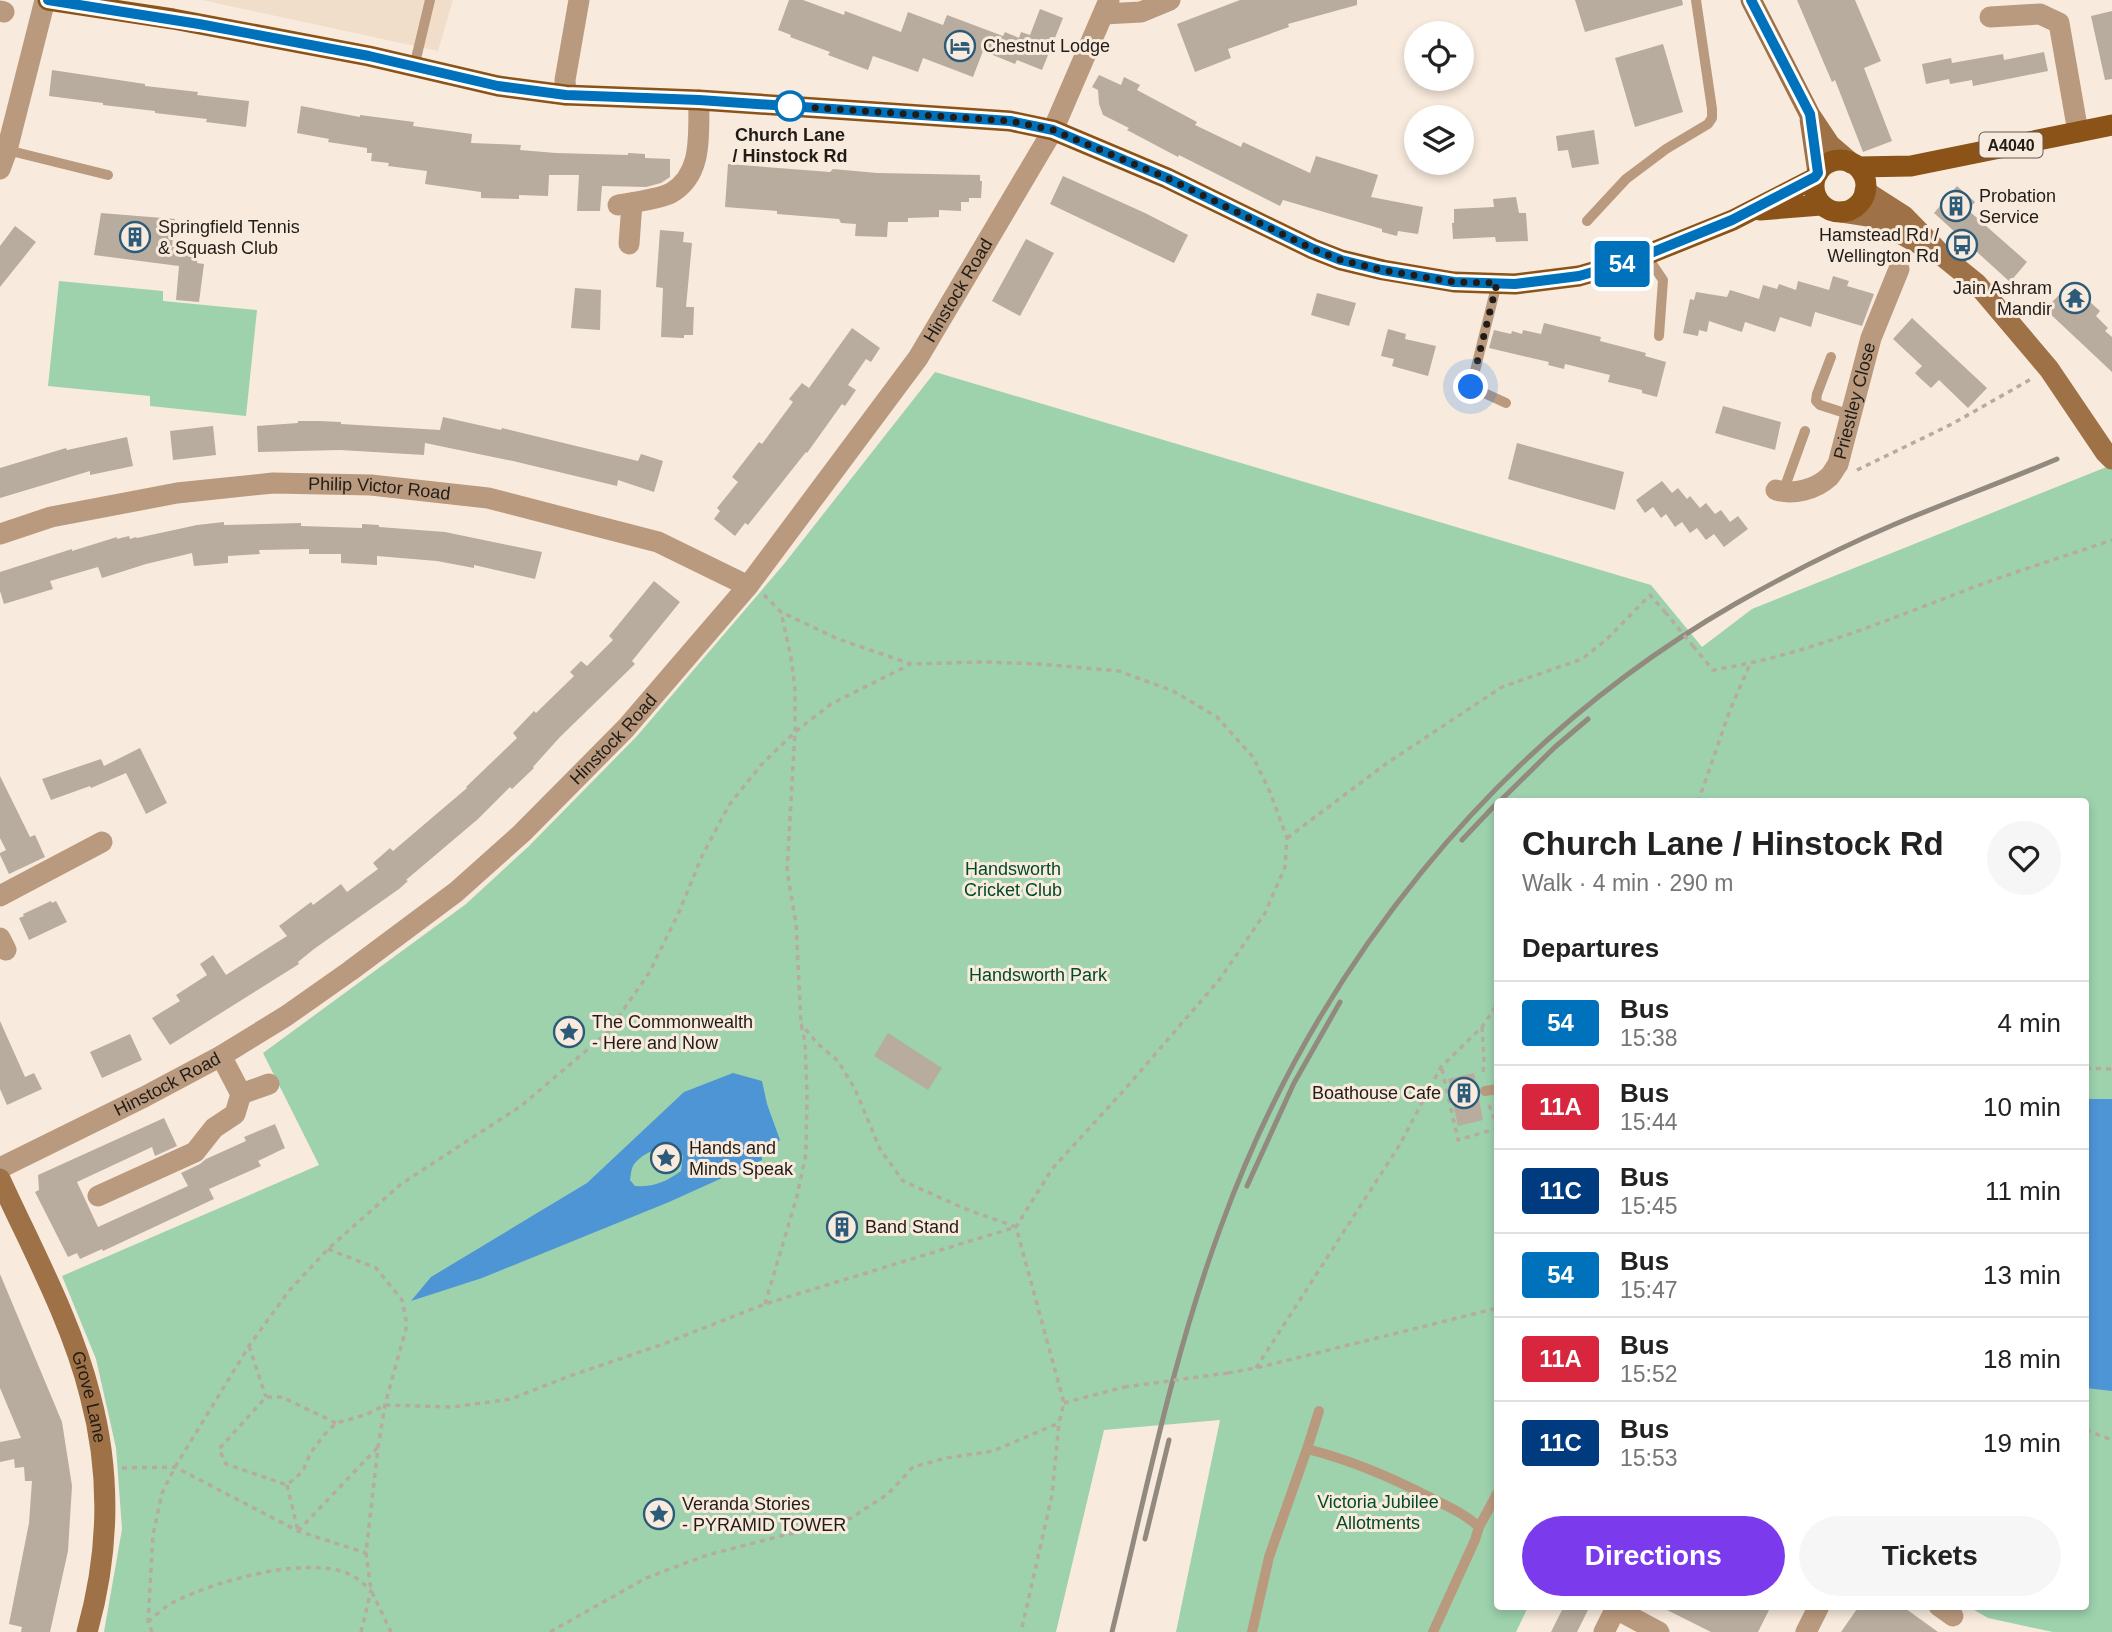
<!DOCTYPE html>
<meta charset="utf-8">
<style>
:root{--surface:#fff;--page:#f6f6f6;--text:#222;--muted:#767676;--line:#e0e0e0;--accent:#7c3aed}
body{margin:0;font-family:Helvetica,sans-serif;background:var(--page);color:var(--text);height:100vh;display:flex;flex-direction:column;font-size:26px;white-space:nowrap}
*{box-sizing:border-box;margin:0}
p{font-size:23px;color:var(--muted)}
.icon{flex:none;width:38px;height:38px;fill:none;stroke:currentColor;stroke-width:2;stroke-linecap:round;stroke-linejoin:round}
.map{position:relative;flex:1;overflow:hidden}
.side{position:absolute;left:1494px;top:798px;width:595px;height:812px;display:flex;flex-direction:column;background:var(--surface);border-radius:7px;box-shadow:0 4px 10px #0003}
.side>*{flex:none}
.badge{padding:0 14px;border-radius:5px;font-size:24px;line-height:46px}
.buttons{position:absolute;left:1404px;top:21px;display:grid;gap:14px}
.buttons a{display:grid;place-items:center;width:70px;height:70px;border-radius:50%;background:var(--surface);box-shadow:0 4px 10px #0003;font-size:35px}
.you{position:absolute;width:35px;height:35px;margin:-18px;border:5px solid #fff;border-radius:50%;background:#1a73e8;box-shadow:0 0 0 10px #1a73e833}
.map>.badge{position:absolute;translate:-50% -50%;box-shadow:0 0 0 4px #fff}
h2{padding:0 28px;font-size:26px;line-height:63px}
.round{display:grid;place-items:center;flex:none;width:74px;height:74px;border-radius:37px;background:var(--page)}
.head{display:flex;align-items:center;justify-content:space-between;height:119px;padding:0 28px}
h1{font-size:33px;font-weight:600;line-height:52px}
.button{display:flex;gap:14px;margin-top:auto;padding:14px 28px}
.button a{flex:1;height:80px;border-radius:42px;background:var(--accent);color:#fff;font-size:28px;font-weight:600;line-height:80px;text-align:center}
.button a+a{background:var(--page);color:var(--text)}
ul{padding:0;list-style:none}
li{display:flex;align-items:center;gap:21px;height:84px;padding:0 28px;border-top:2px solid var(--line)}
li div{flex:1}
li b{display:block;font-size:26px}
li em{font-style:normal}
li .badge{min-width:77px;font-weight:700;text-align:center}
.map>svg:first-child{display:block}
.built{fill:#f0deca}
.green{fill:#9dd2ad}
.water{fill:#4e95d6;fill-rule:evenodd}
.building{fill:#b8ac9e}
.lines{fill:none;stroke-linecap:round;stroke-linejoin:round}
.path{stroke:#b6aba0;stroke-width:3.5;stroke-dasharray:5 5;stroke-linecap:butt}
.lane{stroke:#ba9a7e;stroke-width:10}
.street{stroke:#ba9a7e;stroke-width:21}
.secondary{stroke:#9f7147;stroke-width:21}
.primary{stroke:#8b5317;stroke-width:21}
.rail{stroke:#92897f;stroke-width:5}
.path-bridge{stroke:#b6aba0;stroke-width:3.5;stroke-dasharray:5 5;stroke-linecap:butt}
.line-casing{stroke:#fff;stroke-width:16}
.line{stroke:#0072bc;stroke-width:10}
.walk{stroke:#211c17;stroke-width:7;stroke-dasharray:0 12.6}
.stop-dot{fill:#fff;stroke:#0072bc;stroke-width:3.5}
.labels{text-anchor:middle;stroke-width:6;stroke-linejoin:round;paint-order:stroke}
.shield{fill:#f8ebdd;stroke:#625a52;stroke-width:2}
.shield-label{font-size:16px;font-weight:bold;fill:#211c17}
.poi-label{font-size:18px;fill:#211c17;stroke:#f8ebdd;text-anchor:start}
.stop-label{font-size:18px;font-weight:bold;fill:#211c17;stroke:#f8ebdd}
.street-label{font-size:18px;fill:#211c17;stroke:#f8ebdd}
.park-label{font-size:18px;fill:#004b27;stroke:#f8ebdd}
</style>
<div class="map">
<svg width="2112" height="1632" viewBox="0 0 2112 1632">
<rect width="100%" height="100%" fill="#f8ebdd"/>
<path class="built" d="M202,0H453L438,51Z"/>
<path class="green" d="M59,281L163,291V301L257,310L246,416L150,406V396L48,386Z
M935,372L1651,585L1702,647L1752,609L2109,466L2112,469V1632H2053L1988,1618L1969,1607L2086,1606V802H1498V1606L1528,1607L1516,1632H1176L1220,1420L1104,1430L1056,1632H104L122,1529L116,1448L96,1359L62,1276L319,1165L263,1053L466,904L529,846L637,736L784,564Z"/>
<path class="water" d="M733,1073L762,1081L767,1104L780,1140L762,1154V1160L669,1202L482,1278L411,1301L431,1277L587,1183L684,1092ZM673,1146L683,1156L681,1171C666,1182 654,1187 635,1186L630,1180C631,1175 631,1167 635,1163C644,1152 661,1147 673,1146Z
M2086,1099H2112V1391L2086,1388Z"/>
<path class="building" d="M789,0H803L844,15L845,11L901,32L908,12L943,25L947,15L1003,36L1005,32L1019,38L1021,32L1030,35L1040,9L1063,18L1042,70L1017,60L1015,64L983,51L973,77L923,58L918,72L873,56L868,70L828,55L830,52L790,37L791,35L778,30Z
M1240,0H1357V5L1288,24L1289,27L1228,49L1231,58L1195,72L1177,24Z
M1575,0H1682L1683,5L1585,32Z
M1797,0H1855L1881,61L1864,68L1892,141L1863,152L1835,80L1832,82Z
M2112,11V79L2105,80L2091,16Z
M1663,44L1683,112L1635,127L1615,58Z
M2044,52L2048,71L1973,86L1972,80L1950,84L1949,79L1926,84L1922,64L1951,58L1952,63L2003,54L2004,60Z
M52,70L145,84V86L198,92L197,95L249,101L246,127L206,122L207,119L155,113V111L103,105V103L49,96Z
M1099,75L1121,85L1124,77L1140,85L1137,90L1197,122L1195,125L1241,147L1243,142L1310,173L1316,156L1378,175L1371,197L1423,207L1418,234L1398,231L1397,236L1382,232V229L1283,200L1280,206L1179,155L1178,157L1127,130L1129,128L1103,115L1099,104L1098,90L1092,87Z
M301,106L360,117V115L414,122L413,126L472,134L471,143L521,145L520,150L556,153L628,155V153L645,154V158L670,159V177L661,183L646,187L602,186L600,211H577L579,175H549L548,196L519,195V199L481,198V192L425,184L427,171L388,166L389,163L371,161L372,153H367V148L328,142L329,139L297,133Z
M1594,130L1599,164L1572,168L1568,150L1558,151L1556,136Z
M728,164L830,172L833,169L877,173L980,175V181H982L981,198H969V202H961V211L939,210V217L908,218V222H888L887,237L855,236L856,224L841,223L839,219L777,214V211L725,207Z
M1063,176L1145,213L1188,235L1174,263L1050,204Z
M1957,186L1975,202L1968,210L2027,262L2010,282L1934,213Z
M1516,197L1519,213H1526L1528,241L1496,242L1495,237L1453,239L1452,223H1454V209L1494,207L1493,199Z
M101,213L175,219L172,247L199,250L197,263L204,264L199,302L176,300L179,266L94,255Z
M15,226L36,242L0,287V246Z
M660,230L684,232L683,242L692,243L686,307H694L693,335H684V338L661,337L663,288L656,287Z
M1026,239L1054,253L1020,316L992,301Z
M1833,276L1849,281L1847,286L1874,294L1862,326L1815,312L1811,327L1780,317L1775,332L1745,322L1742,332L1709,321L1707,332L1699,330L1698,336L1683,333L1690,299L1694,300L1696,292L1727,297L1730,290L1759,299L1763,285L1777,289L1779,284L1796,290L1798,281L1829,290Z
M2070,284L2100,311L2096,316L2108,328L2105,331L2112,337V372L2045,309Z
M575,288L601,290L600,330L571,328Z
M1317,293L1356,303L1349,326L1311,315Z
M1912,318L1987,388L1968,408L1939,380L1931,388L1922,380L1915,373L1922,366L1893,339Z
M1544,323L1601,337L1600,341L1646,353L1645,356L1666,362L1657,397L1642,393V390L1608,382L1610,375L1565,364L1564,369L1548,365L1549,362L1489,348L1494,330L1511,334L1512,331L1522,334L1523,330L1541,334Z
M852,328L880,348L871,362L866,359L848,385L856,390L845,406L842,404L807,453L806,452L748,525L745,523L735,536L714,519L720,511L717,508L738,482L732,477L759,442L762,444L793,402L789,399L802,383L809,388Z
M1388,329L1406,334L1405,339L1436,346L1428,376L1392,366L1394,359L1381,356Z
M1723,406L1781,422L1775,450L1715,433Z
M443,417L501,430L502,428L638,461L641,454L663,461L654,492L618,480L617,486L513,461L425,443L424,455L340,450L258,452L257,426L298,423V421H319L341,422V424L440,430Z
M213,426L216,455L173,460L170,431Z
M127,437L133,466L90,475V471L0,498V468L66,448L67,450Z
M1517,443L1624,472L1615,510L1508,479Z
M1662,481L1672,493L1678,488L1687,499L1690,496L1700,508L1706,503L1715,514L1721,510L1730,522L1738,516L1748,529L1724,547L1714,534L1706,540L1697,528L1690,533L1682,522L1675,527L1666,514L1661,518L1653,507L1645,513L1636,500Z
M224,522V525L301,523V526L362,528V524L379,525V527L445,532L542,552L535,579L474,565V568L437,561L377,556V565L341,563V554H309V549L259,550L260,554L228,556V563L194,566L192,553L146,564L102,578L98,567L50,581L53,589L4,604L0,591V572L72,549V551L117,537V539L129,536L130,539L136,537L137,538L197,525Z
M654,581L680,602L632,661L635,664L560,737L533,767L534,768L512,789L510,787L478,819L406,880L408,881L399,889L314,949L298,962L299,964L170,1045L152,1018L180,1001L176,995L207,975L200,964L213,955L226,975L287,936L279,926L311,902L313,905L341,884L347,892L378,869L373,863L390,848L393,851L467,788L466,787L517,738L513,733L534,711L536,713L574,676L570,672L581,661L587,666L613,640L609,636Z
M140,748L167,803L146,814L126,773L91,788L90,786L51,800L42,779L101,759L104,766Z
M0,776L30,837L35,835L45,857L9,874L0,855V853L6,850L0,838Z
M51,901L52,903L56,901L67,922L29,940L19,918L24,916L23,914Z
M0,1021L25,1077L34,1073L42,1089L7,1105L0,1089Z
M888,1033L942,1068L928,1090L874,1056Z
M130,1034L142,1060L102,1078L90,1052Z
M1474,1073L1483,1120L1458,1126L1448,1079Z
M164,1118L177,1146L155,1156L152,1147L77,1182L98,1227L188,1186L181,1173L200,1164L206,1159L246,1141L244,1137L275,1124L285,1148L258,1161L261,1166L209,1189L214,1199L103,1251L102,1249L80,1259L77,1253L68,1257L35,1192L39,1190L38,1175Z
M828 1226a14 14 0 1 1 28 0a14 14 0 1 1-28 0Z
M0,1274L62,1422L72,1486L68,1551L50,1632H21L22,1627L9,1624L29,1523L32,1481H25L24,1467L15,1468L14,1459L0,1462V1442L21,1438L0,1388Z
M1564,1606H1590L1577,1632H1551Z
M1659,1606H1771L1758,1632H1711Z
M1859,1606H1902L1938,1632H1841Z"/>
<g class="lines">
<path class="path" d="M1857,470L1952,424L2033,378
M764,595L781,612L838,639L911,664L984,662L1039,664L1119,671L1173,691L1217,717L1253,757L1270,792L1287,838L1285,867L1265,913L1220,979L1125,1089L1052,1169L1016,1227L1064,1403L1059,1423L1052,1495L1021,1632
M1693,646L1713,670C1803,656 1890,619 1974,587C2020,570 2066,556 2112,540
M1698,802L1730,710L1750,664
M1287,838L1387,763L1502,687L1582,659L1606,640L1650,595L1665,612
M1482,1027L1484,1058L1483,1077
M2086,1068L2112,1069
M1442,1069L1458,1140L1498,1128
M1489,1105L1498,1128
M328,1249L376,1268L402,1300L407,1325L385,1405L378,1447L366,1553L371,1590L391,1632
M765,1304L797,1196L806,1154L807,1095L805,1042L801,1024L796,924L787,871L795,732V689L791,658L781,612
M249,1346L266,1397
M1256,1368L1399,1146L1441,1067L1482,1027L1498,1003
M1228,1373L1256,1368L1498,1308
M1064,1403L1124,1387
M336,1423L282,1397H266L219,1449L226,1464L287,1485L303,1471L310,1454L324,1435L336,1423L365,1415L385,1405L452,1407L511,1399L567,1377L663,1344L765,1304L1016,1227L963,1208L903,1181L880,1149L855,1089L838,1061L818,1044L801,1024
M2086,1430L2112,1440
M122,1468L175,1467L298,1531L366,1553
M287,1485L298,1531
M298,1531L378,1447
M148,1622C156,1615 165,1606 174,1602C215,1581 306,1555 349,1574C357,1577 364,1585 371,1590
M152,1632L148,1622L153,1535L162,1493L175,1467L249,1346L288,1292L328,1249L401,1184L521,1106L608,1032L649,973L679,912L702,856L729,805L761,765L795,732L831,704L909,665
M361,1632L371,1590
M550,1632L646,1578L707,1555L851,1518L888,1494L913,1467L946,1458L993,1451L1059,1423"/>
<path class="lane" d="M414,67L430,0
M7,150L108,175
M1587,221L1626,179L1666,149L1708,124L1712,118V109L1696,0
M1646,255L1663,280L1659,336
M1497,283L1471,387L1506,403
M1831,357L1817,394L1816,401L1820,405L1851,415
M1783,492L1805,431
M1485,1091L1498,1089
M1307,1449L1319,1411
M1479,1527L1498,1492
M1252,1632L1269,1557L1307,1449C1351,1460 1393,1478 1433,1499C1449,1507 1465,1514 1479,1527L1475,1540L1433,1632"/>
<g class="street">
<path d="M0,11L4,12"/>
<path d="M1104,14L1141,12L1170,0"/>
<path d="M1990,17L2040,14L2059,23L2078,132"/>
<path d="M566,95L565,80L579,0"/>
<path d="M0,169L7,150L45,0"/>
<path d="M618,205C630,203 660,199 671,193C704,174 698,133 699,100"/>
<path d="M629,244L632,203"/>
<path id="s1" d="M1776,490C1793,495 1815,490 1829,477C1832,474 1835,468 1838,464L1871,338L1899,269"/>
<path id="s2" d="M0,534L51,517L177,493L273,483L371,485L488,498L658,542L748,586"/>
<path d="M0,896L102,842"/>
<path d="M0,938L6,950"/>
<path d="M221,1056L241,1094"/>
<path id="s3" d="M0,1168L144,1097L221,1056L286,1016L350,971L456,892L522,833L626,728L748,586L918,358L1053,130L1109,0"/>
<path d="M98,1196L195,1152L214,1128L235,1114L241,1094L269,1084"/>
<path d="M1939,1606L1953,1616"/>
<path d="M1616,1609L1659,1632"/>
<path d="M1604,1632L1617,1606"/>
<path d="M1806,1632L1819,1606"/>
</g>
<g class="secondary">
<path d="M1751,0L1810,115L1830,145L1851,163"/>
<path d="M1810,119L1818,173"/>
<path d="M1865,191L1904,216L1945,258L1977,284L2049,369L2105,452L2112,459"/>
<path d="M1842,212L1868,216L1925,247"/>
<path id="s4" d="M0,1179C31,1247 72,1322 90,1395C111,1473 109,1554 87,1632"/>
</g>
<path class="primary" d="M48,0L173,19L369,56L498,86L566,95L699,100L1010,121L1053,130L1167,178L1313,249L1341,260L1383,270L1454,282L1515,284L1579,276L1631,261L1733,220L1815,178
M1814 186a26 26 0 1 1 52 0a26 26 0 1 1-52 0Z
M1858,167L1911,166L2112,125
M1760,210L1821,205"/>
<path class="rail" d="M1499,802L1555,747L1588,719
M1462,840L1498,802
M1247,1186L1294,1083L1340,1002
M1145,1539L1169,1440
M1112,1632C1145,1497 1172,1359 1220,1229C1314,969 1494,743 1735,604C1786,575 1839,548 1893,525C1947,502 2003,482 2057,459"/>
<path class="path-bridge" d="M1665,612L1693,646
M1124,1387L1228,1373"/>
</g>
<g class="lines">
<g class="line-casing">
<path id="line" d="M48,0L199,24L369,56L498,86L566,95L699,100L1010,121L1053,130L1167,178L1313,249L1341,260L1382,270L1454,282L1515,284L1579,276L1631,261L1732,220L1815,177L1818,173L1810,114L1751,0"/>
</g>
<use href="#line" class="line"/>
<path class="walk" d="M790,106L1010,121L1053,130L1167,178L1313,249L1341,260L1382,270L1454,282L1497,283L1471,387"/>
</g>
<defs>
<g id="hotel-ring" transform="scale(1.575)"><circle r="9.5" fill="#f8ebdd" stroke="#2c5b7a" stroke-width="1.5"/><path d="M-6-4.5h1.5V1H6V5H4.5V3h-9V5H-6ZM-4 0a1.8 1.8 0 1 1 3.6 0ZM.5 0V-2.5h3Q6-2.5 6 0Z" fill="#2c5b7a"/></g>
<g id="building-ring" transform="scale(1.575)"><circle r="9.5" fill="#f8ebdd" stroke="#2c5b7a" stroke-width="1.5"/><path d="M-4-6H4V6H1V3H-1V6H-4ZM-2.5-4.3h1.7v1.8h-1.7ZM.8-4.3h1.7v1.8H.8ZM-2.5-1h1.7V.8h-1.7ZM.8-1h1.7V.8H.8Z" fill="#2c5b7a"/></g>
<g id="bus-ring" transform="scale(1.575)"><circle r="9.5" fill="#f8ebdd" stroke="#2c5b7a" stroke-width="1.5"/><path d="M-5-6H5V4H4V6H2V4H-2V6H-4V4H-5ZM-3.5-4V0h7V-4ZM-3.5 1.2v1.5H-2V1.2ZM2 1.2v1.5H3.5V1.2Z" fill="#2c5b7a"/></g>
<g id="temple-ring" transform="scale(1.575)"><circle r="9.5" fill="#f8ebdd" stroke="#2c5b7a" stroke-width="1.5"/><path d="M0-6L5-2H3V0L6.5 2.5H4V6H1.5V3h-3V6H-4V2.5H-6.5L-3 0V-2H-5Z" fill="#2c5b7a"/></g>
<g id="sight-ring" transform="scale(1.575)"><circle r="9.5" fill="#f8ebdd" stroke="#2c5b7a" stroke-width="1.5"/><path d="M0-6L1.8-2.2L6-1.7L2.9 1.2L3.7 5.4L0 3.3L-3.7 5.4L-2.9 1.2L-6-1.7L-1.8-2.2Z" fill="#2c5b7a"/></g>
</defs>
<g fill-rule="evenodd">
<use href="#hotel-ring" x="960" y="46"/>
<use href="#building-ring" x="1956" y="206"/>
<use href="#building-ring" x="135" y="237"/>
<use href="#bus-ring" x="1962" y="245"/>
<use href="#temple-ring" x="2075" y="298"/>
<use href="#sight-ring" x="569" y="1032"/>
<use href="#building-ring" x="1464" y="1093"/>
<use href="#sight-ring" x="666" y="1158"/>
<use href="#building-ring" x="842" y="1227"/>
<use href="#sight-ring" x="659" y="1514"/>
</g>
<circle class="stop-dot" cx="790" cy="106" r="14"/>
<g class="labels">
<rect class="shield" x="1979.5" y="132.5" width="63" height="25" rx="5"/>
<g class="shield-label">
<text x="2011" y="151">A4040</text>
</g>
<g class="poi-label">
<text x="983" y="52">Chestnut Lodge</text>
<text x="1979" y="202">Probation<tspan x="1979" dy="21">Service</tspan></text>
<text x="158" y="233">Springfield Tennis<tspan x="158" dy="21">&amp; Squash Club</tspan></text>
<text x="1939" y="241" text-anchor="end">Hamstead Rd /<tspan x="1939" dy="21">Wellington Rd</tspan></text>
<text x="2052" y="294" text-anchor="end">Jain Ashram<tspan x="2052" dy="21">Mandir</tspan></text>
<text x="592" y="1028">The Commonwealth<tspan x="592" dy="21">- Here and Now</tspan></text>
<text x="1441" y="1099" text-anchor="end">Boathouse Cafe</text>
<text x="689" y="1154">Hands and<tspan x="689" dy="21">Minds Speak</tspan></text>
<text x="865" y="1233">Band Stand</text>
<text x="682" y="1510">Veranda Stories<tspan x="682" dy="21">- PYRAMID TOWER</tspan></text>
</g>
<g class="stop-label">
<text x="790" y="141">Church Lane<tspan x="790" dy="21">/ Hinstock Rd</tspan></text>
</g>
<g class="street-label">
<text dy="6" stroke="none"><textPath href="#s3" startOffset="1321">Hinstock Road</textPath></text>
<text dy="6" stroke="none"><textPath href="#s1" startOffset="138">Priestley Close</textPath></text>
<text dy="6" stroke="none"><textPath href="#s2" startOffset="385">Philip Victor Road</textPath></text>
<text dy="6" stroke="none"><textPath href="#s3" startOffset="754">Hinstock Road</textPath></text>
<text dy="6" stroke="none"><textPath href="#s3" startOffset="187">Hinstock Road</textPath></text>
<text dy="6" stroke="none"><textPath href="#s4" startOffset="236">Grove Lane</textPath></text>
</g>
<g class="park-label">
<text x="1013" y="875">Handsworth<tspan x="1013" dy="21">Cricket Club</tspan></text>
<text x="1038" y="981">Handsworth Park</text>
<text x="1378" y="1508">Victoria Jubilee<tspan x="1378" dy="21">Allotments</tspan></text>
</g>
</g>
</svg>
<div class="buttons">
<a><svg class="icon" aria-label="locate" viewBox="0 0 24 24"><circle cx="12" cy="12" r="6"/><path d="M12 2v4M12 18v4M2 12h4M18 12h4"/></svg></a>
<a><svg class="icon" aria-label="layers" viewBox="0 0 24 24"><path d="M12 4l9 5-9 5-9-5zM3 14l9 5 9-5"/></svg></a>
</div>
<div class="you" style="left:1471px;top:387px"></div>
<b class="badge" style="left:1622px;top:264px;background:#0072bc;color:#fff">54</b>
<section class="side">
<div class="head"><div><h1>Church Lane / Hinstock Rd</h1><p>Walk · 4 min · 290 m</p></div><a class="round"><svg class="icon" aria-label="heart" viewBox="0 0 24 24"><path d="M12 20l-8-8c-3-5 5-10 8-4 3-6 11-1 8 4z"/></svg></a></div>
<h2>Departures</h2>
<ul>
<li><span class="badge" style="background:#0072bc;color:#fff">54</span><div><b>Bus</b><p>15:38</p></div><em>4 min</em></li>
<li><span class="badge" style="background:#d7263d;color:#fff">11A</span><div><b>Bus</b><p>15:44</p></div><em>10 min</em></li>
<li><span class="badge" style="background:#003b80;color:#fff">11C</span><div><b>Bus</b><p>15:45</p></div><em>11 min</em></li>
<li><span class="badge" style="background:#0072bc;color:#fff">54</span><div><b>Bus</b><p>15:47</p></div><em>13 min</em></li>
<li><span class="badge" style="background:#d7263d;color:#fff">11A</span><div><b>Bus</b><p>15:52</p></div><em>18 min</em></li>
<li><span class="badge" style="background:#003b80;color:#fff">11C</span><div><b>Bus</b><p>15:53</p></div><em>19 min</em></li>
</ul>
<div class="button"><a>Directions</a><a>Tickets</a></div>
</section>
</div>
